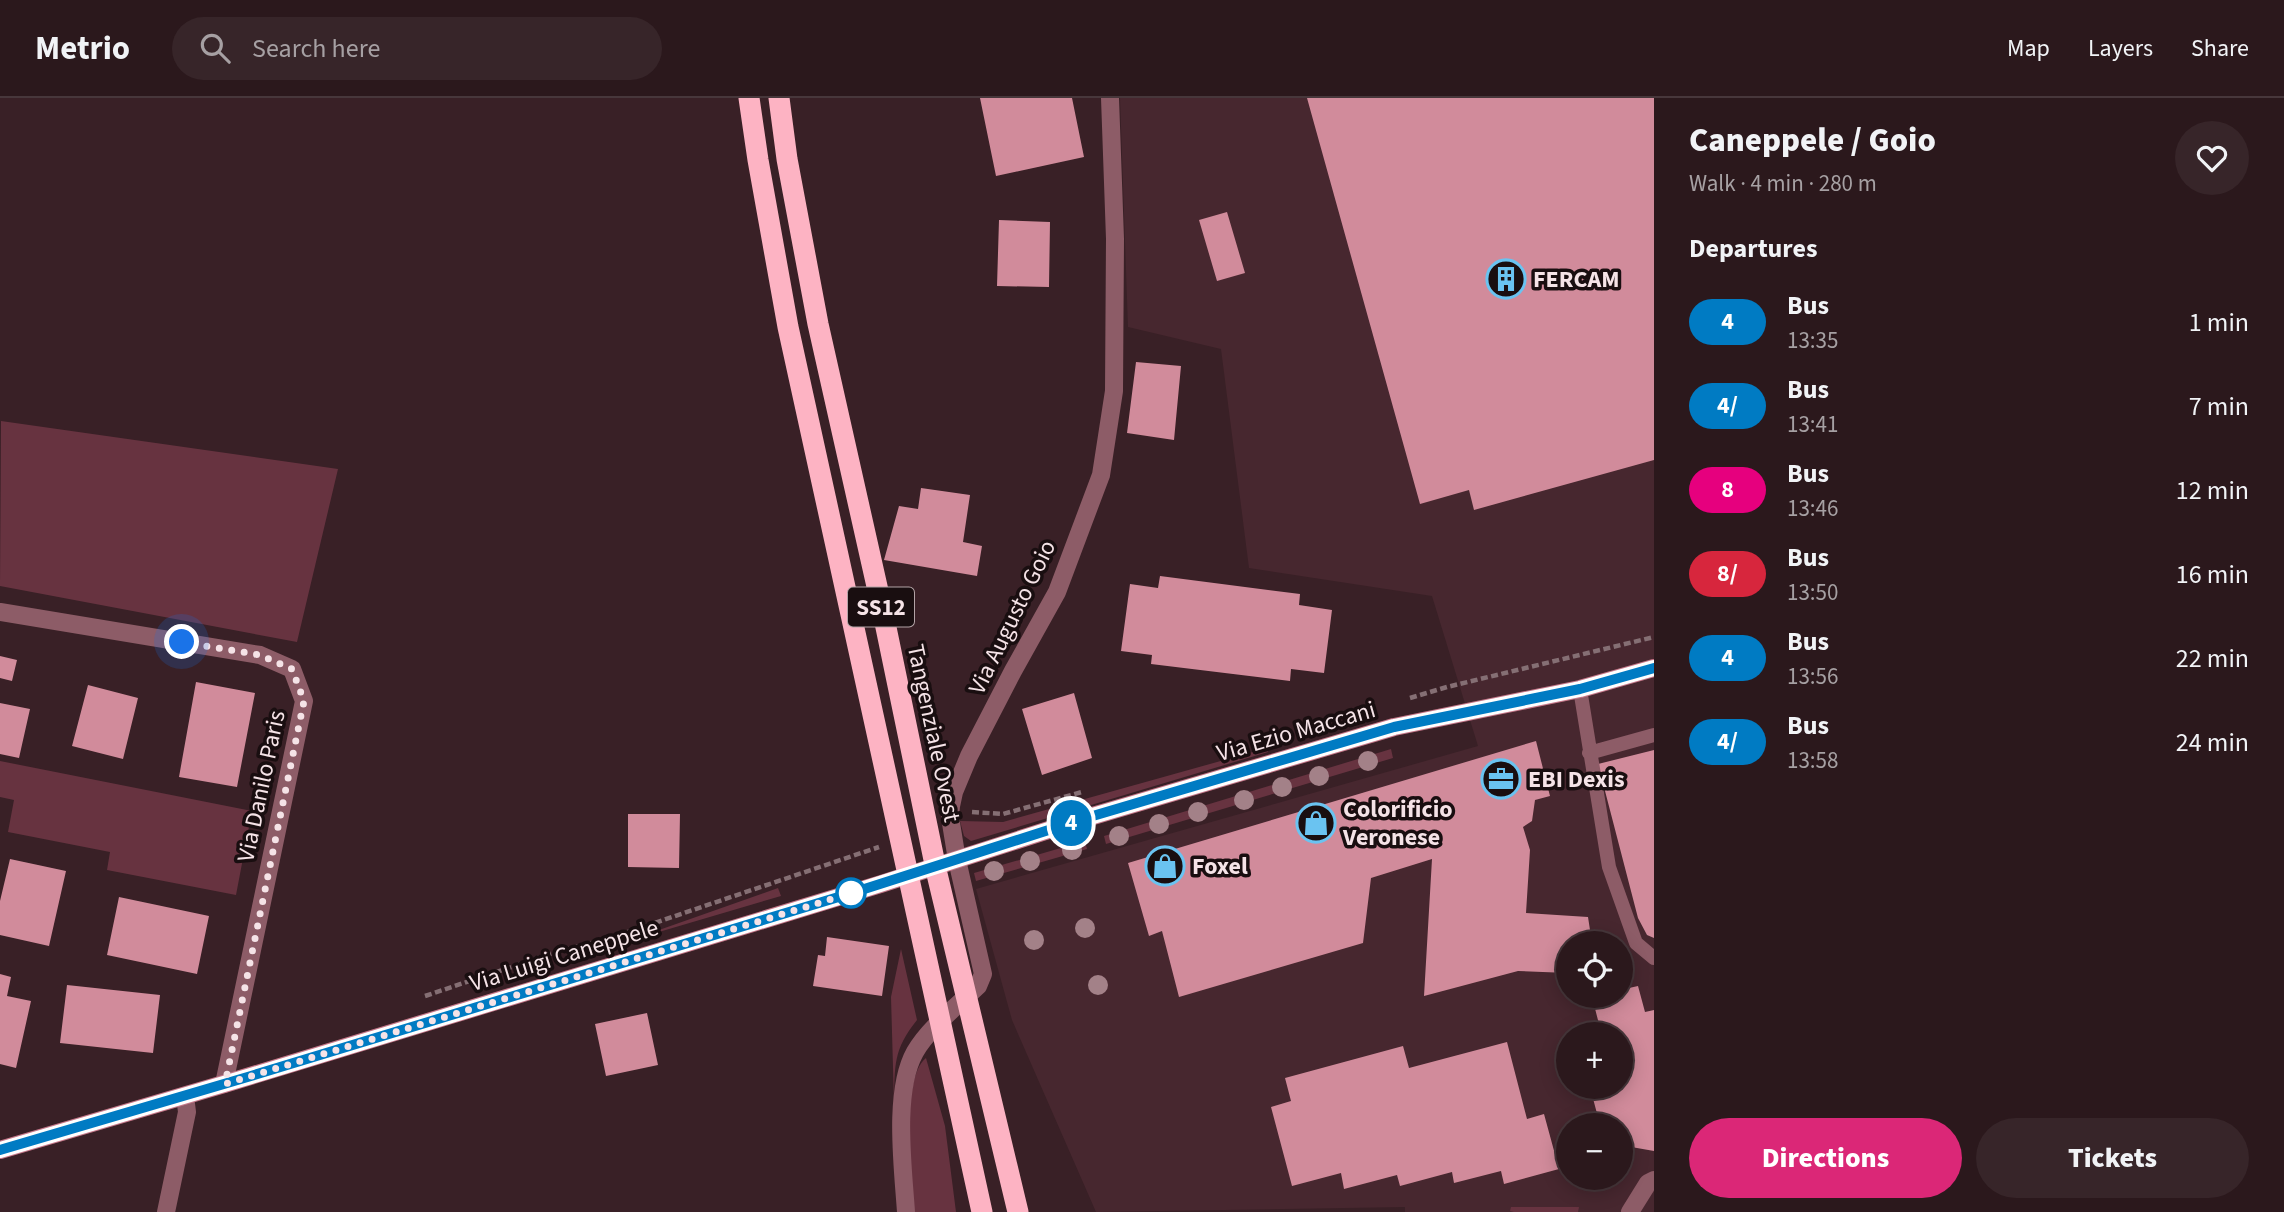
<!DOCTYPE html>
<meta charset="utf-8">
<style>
:root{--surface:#2b181c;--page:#372529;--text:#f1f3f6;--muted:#a6a0a3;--line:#47373b;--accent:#db2777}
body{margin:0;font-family:"Source Sans 3",sans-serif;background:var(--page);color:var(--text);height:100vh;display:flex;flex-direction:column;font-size:26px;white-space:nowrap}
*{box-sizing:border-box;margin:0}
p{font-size:23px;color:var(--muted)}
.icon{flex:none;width:38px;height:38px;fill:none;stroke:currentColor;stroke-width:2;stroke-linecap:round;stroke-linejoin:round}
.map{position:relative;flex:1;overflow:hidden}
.side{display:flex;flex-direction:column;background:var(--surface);width:630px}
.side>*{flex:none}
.badge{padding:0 14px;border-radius:23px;font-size:24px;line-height:46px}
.buttons{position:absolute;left:1556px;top:833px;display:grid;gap:14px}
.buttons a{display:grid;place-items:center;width:77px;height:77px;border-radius:50%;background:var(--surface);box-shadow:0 4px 18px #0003,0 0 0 2px var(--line);font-size:35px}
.you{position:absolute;width:35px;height:35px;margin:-18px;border:5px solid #fff;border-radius:50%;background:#1a73e8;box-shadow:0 0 0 10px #1a73e833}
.map>.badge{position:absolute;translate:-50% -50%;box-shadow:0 0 0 4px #fff}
h2{padding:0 35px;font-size:26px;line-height:63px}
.round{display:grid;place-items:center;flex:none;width:74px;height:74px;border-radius:37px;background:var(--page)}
.head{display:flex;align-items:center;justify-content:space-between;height:119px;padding:0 35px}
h1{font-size:33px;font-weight:800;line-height:52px}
.primary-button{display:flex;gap:14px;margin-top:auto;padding:14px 35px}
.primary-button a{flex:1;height:80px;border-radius:42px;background:var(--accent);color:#fff;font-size:28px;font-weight:800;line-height:80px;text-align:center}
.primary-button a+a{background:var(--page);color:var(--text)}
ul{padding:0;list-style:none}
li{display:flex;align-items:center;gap:21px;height:84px;padding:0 35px}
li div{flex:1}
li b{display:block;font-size:26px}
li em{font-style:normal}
li .badge{min-width:77px;font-weight:700;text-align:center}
header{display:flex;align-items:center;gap:42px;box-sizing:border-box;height:98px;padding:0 35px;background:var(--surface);border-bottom:2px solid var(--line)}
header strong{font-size:33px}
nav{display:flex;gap:38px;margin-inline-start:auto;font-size:24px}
.search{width:490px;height:63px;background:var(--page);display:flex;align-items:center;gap:18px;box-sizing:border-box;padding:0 24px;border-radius:38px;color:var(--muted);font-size:26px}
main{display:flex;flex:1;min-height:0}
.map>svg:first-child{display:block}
.built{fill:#47272f;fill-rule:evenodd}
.green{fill:#673340}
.building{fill:#d18b9b}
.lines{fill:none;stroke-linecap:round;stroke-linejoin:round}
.path{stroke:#856f74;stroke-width:4.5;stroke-dasharray:7 3.5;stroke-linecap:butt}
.lane{stroke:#8d5c67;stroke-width:14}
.street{stroke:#8d5c67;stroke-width:18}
.secondary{stroke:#c6788a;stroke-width:18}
.highway{stroke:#fdb3c3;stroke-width:21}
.tree{fill:#a38188}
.line-casing{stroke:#fff;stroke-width:16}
.line{stroke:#007bc3;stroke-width:10}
.walk{stroke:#f5e3e7;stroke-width:7;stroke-dasharray:0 12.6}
.stop-dot{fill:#fff;stroke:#007bc3;stroke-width:3.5}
.labels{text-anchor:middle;stroke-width:7;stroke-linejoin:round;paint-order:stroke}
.shield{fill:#190e10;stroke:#b3a3a6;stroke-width:2}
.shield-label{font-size:23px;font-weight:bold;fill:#f5e3e7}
.poi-label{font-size:24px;font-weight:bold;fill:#f5e3e7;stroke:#190e10;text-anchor:start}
.street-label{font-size:24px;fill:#f5e3e7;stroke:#190e10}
</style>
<header>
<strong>Metrio</strong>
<div class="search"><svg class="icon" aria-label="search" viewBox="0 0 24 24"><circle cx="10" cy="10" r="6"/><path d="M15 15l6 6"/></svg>Search here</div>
<nav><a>Map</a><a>Layers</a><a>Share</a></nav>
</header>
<main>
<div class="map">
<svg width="1654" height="1114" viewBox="0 0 1654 1114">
<rect width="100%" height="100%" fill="#392026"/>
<path class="built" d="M1120,0H1654V1114H1405V1109L1096,1114L1012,922L976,791L1478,648L1432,498L1249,470L1221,251L1128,229ZM1568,845H1620V898H1568ZM1568,936H1620V989H1568ZM1568,1027H1620V1080H1568Z"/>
<path class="green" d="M1,323L338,371L297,544L0,488Z
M1267,650L1268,654L971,743L964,738L960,723L1003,724Z
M1391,651L1393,660L1106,746L1104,738Z
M0,663L252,713L236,797L107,772L110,754L8,734L14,702L0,699Z
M1085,743L1087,751L976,783L974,775Z
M778,790L781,798L625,844Z
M901,851L917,922C893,952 895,967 894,1004L891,899Z
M926,960L945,1028L956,1114H912C910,1083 901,978 926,960Z
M1511,1109H1579L1578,1114H1514L1510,1113Z"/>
<path class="building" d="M980,0H1072L1084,59L996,78Z
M1307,0H1654V362L1474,412L1469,392L1420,406Z
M1227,114L1245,175L1217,183L1199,122Z
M999,122L1050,124L1049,189L997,188Z
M1136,264L1181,268L1174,342L1127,335Z
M921,390L970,397L963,444L982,448L977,478L884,462L899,408L918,411Z
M1160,478L1300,496L1299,507L1332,512L1324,575L1291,571L1290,583L1151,566L1152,557L1121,553L1130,486L1158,490Z
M0,558L17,562L12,583L0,580Z
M196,584L255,595L237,689L179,679Z
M88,587L138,600L123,661L72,648Z
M1074,595L1092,660L1042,677L1022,611Z
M0,605L30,611L19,660L0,656Z
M1536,643L1550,698L1535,702L1532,723L1523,729L1530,752L1526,815L1588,819L1592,845H1568V875L1518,873L1424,898L1432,761L1371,780L1363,845L1179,899L1162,833L1149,838L1128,765Z
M1654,652V840L1647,837L1638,820L1598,666Z
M628,716H680L679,770L628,769Z
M10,761L66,773L49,848L0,837V803Z
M119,799L209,818L197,876L107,857Z
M827,839L889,848L882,898L813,888L818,857L825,858Z
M0,876L11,879L7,898L31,903L16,970L0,966Z
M67,887L160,897L153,955L60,945Z
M1638,888L1645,914L1654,912V1053L1620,1047V1027H1600L1590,989H1620V936H1577L1576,931L1599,926L1592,899L1620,898V892Z
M647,915L658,967L606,978L595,926Z
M1507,944L1527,1021L1544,1016L1559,1071L1504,1086L1501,1073L1454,1085L1452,1074L1400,1088L1397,1077L1344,1091L1341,1075L1292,1088L1271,1009L1291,1003L1285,980L1403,948L1409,970Z"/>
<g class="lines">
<path class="path" d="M1410,600L1447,589L1654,539
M972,714L1003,716L1082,694
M425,898L553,855L607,841L879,749"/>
<path class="lane" d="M1580,591L1609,769L1636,845L1654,860
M1589,655L1654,637"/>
<path class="street" d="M0,514L260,557L292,571L304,603L224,986
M166,1114L187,1014L185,998
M906,1114C903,1069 893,993 915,954C928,931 958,907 978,888L983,876L957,762L950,719L951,708L954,694L969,658L1013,573L1057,494L1101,377L1114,293L1115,141L1110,0
M1630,1114L1648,1085L1654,1082"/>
<path class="secondary" d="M0,1052L224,986L881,786L1086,720L1394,629L1580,591L1654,570"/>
<path class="highway" d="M749,0L758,62L788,229L982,1114
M779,0L787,61L818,226L883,515L937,776L1018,1114"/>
</g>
<g class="tree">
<circle cx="1368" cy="663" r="10"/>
<circle cx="1319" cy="678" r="10"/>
<circle cx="1282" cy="689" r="10"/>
<circle cx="1244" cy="702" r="10"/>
<circle cx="1198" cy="714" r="10"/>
<circle cx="1159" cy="726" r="10"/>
<circle cx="1119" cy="738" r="10"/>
<circle cx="1072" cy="752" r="10"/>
<circle cx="1030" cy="763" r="10"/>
<circle cx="994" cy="773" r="10"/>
<circle cx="1085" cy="830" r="10"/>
<circle cx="1034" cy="842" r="10"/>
<circle cx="1098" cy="887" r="10"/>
</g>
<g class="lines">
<g class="line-casing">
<path id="line" d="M0,1052L251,978L855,794L1086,720L1394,629L1580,591L1654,570"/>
</g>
<use href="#line" class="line"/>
<path class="walk" d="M182,544L260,557L292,571L304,603L225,986L855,794L851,795"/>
</g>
<defs>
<g id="building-ring" transform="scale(2.0125)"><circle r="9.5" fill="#190e10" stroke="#6ac3f1" stroke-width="1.5"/><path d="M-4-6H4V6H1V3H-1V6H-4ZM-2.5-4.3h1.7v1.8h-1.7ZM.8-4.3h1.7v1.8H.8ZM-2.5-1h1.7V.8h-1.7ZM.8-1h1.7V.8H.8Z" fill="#6ac3f1"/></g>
<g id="office-ring" transform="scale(2.0125)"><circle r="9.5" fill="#190e10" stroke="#6ac3f1" stroke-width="1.5"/><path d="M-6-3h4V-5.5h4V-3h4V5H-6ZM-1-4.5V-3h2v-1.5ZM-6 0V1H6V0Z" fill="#6ac3f1"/></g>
<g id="shop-ring" transform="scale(2.0125)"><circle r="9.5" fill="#190e10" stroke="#6ac3f1" stroke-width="1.5"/><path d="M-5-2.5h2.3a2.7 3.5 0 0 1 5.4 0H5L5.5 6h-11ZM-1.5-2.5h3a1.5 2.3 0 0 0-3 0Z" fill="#6ac3f1"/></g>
</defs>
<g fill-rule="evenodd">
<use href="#building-ring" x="1506" y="181"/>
<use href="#office-ring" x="1501" y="681"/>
<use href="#shop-ring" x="1316" y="725"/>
<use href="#shop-ring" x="1165" y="768"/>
</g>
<circle class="stop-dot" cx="851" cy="795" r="14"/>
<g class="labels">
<rect class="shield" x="848" y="489.5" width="66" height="39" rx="5"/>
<g class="shield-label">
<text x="881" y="517">SS12</text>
</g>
<g class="poi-label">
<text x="1533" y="189">FERCAM</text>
<text x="1528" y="689">EBI Dexis</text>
<text x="1343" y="719">Colorificio<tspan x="1343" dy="28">Veronese</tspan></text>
<text x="1192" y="776">Foxel</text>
</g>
<g class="street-label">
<text transform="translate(1012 519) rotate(-64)" y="8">Via Augusto Goio</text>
<text transform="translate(1296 633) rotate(-16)" y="8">Via Ezio Maccani</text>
<text transform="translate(934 635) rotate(78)" y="8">Tangenziale Ovest</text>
<text transform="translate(261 688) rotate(-78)" y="8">Via Danilo Paris</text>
<text transform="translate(564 857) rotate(-17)" y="8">Via Luigi Caneppele</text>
</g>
</g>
</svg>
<div class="buttons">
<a><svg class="icon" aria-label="locate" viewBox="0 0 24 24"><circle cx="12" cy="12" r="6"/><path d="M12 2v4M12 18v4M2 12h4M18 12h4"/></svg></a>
<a>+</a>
<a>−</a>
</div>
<div class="you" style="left:182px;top:544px"></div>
<b class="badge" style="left:1071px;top:725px;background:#007bc3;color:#fff">4</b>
</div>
<section class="side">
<div class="head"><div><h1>Caneppele / Goio</h1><p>Walk · 4 min · 280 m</p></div><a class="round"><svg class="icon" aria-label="heart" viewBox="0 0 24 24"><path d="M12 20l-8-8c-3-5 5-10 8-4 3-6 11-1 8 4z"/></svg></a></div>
<h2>Departures</h2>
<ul>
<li><span class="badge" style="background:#007bc3;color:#fff">4</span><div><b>Bus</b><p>13:35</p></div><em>1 min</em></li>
<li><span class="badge" style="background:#007bc3;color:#fff">4/</span><div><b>Bus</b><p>13:41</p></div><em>7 min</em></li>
<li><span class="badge" style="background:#e6007e;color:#fff">8</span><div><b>Bus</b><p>13:46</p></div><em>12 min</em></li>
<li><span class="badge" style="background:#d7263d;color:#fff">8/</span><div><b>Bus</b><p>13:50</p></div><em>16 min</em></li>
<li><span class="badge" style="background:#007bc3;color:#fff">4</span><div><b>Bus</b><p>13:56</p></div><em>22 min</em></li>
<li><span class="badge" style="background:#007bc3;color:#fff">4/</span><div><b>Bus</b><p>13:58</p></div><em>24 min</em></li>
</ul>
<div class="primary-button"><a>Directions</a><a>Tickets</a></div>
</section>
</main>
